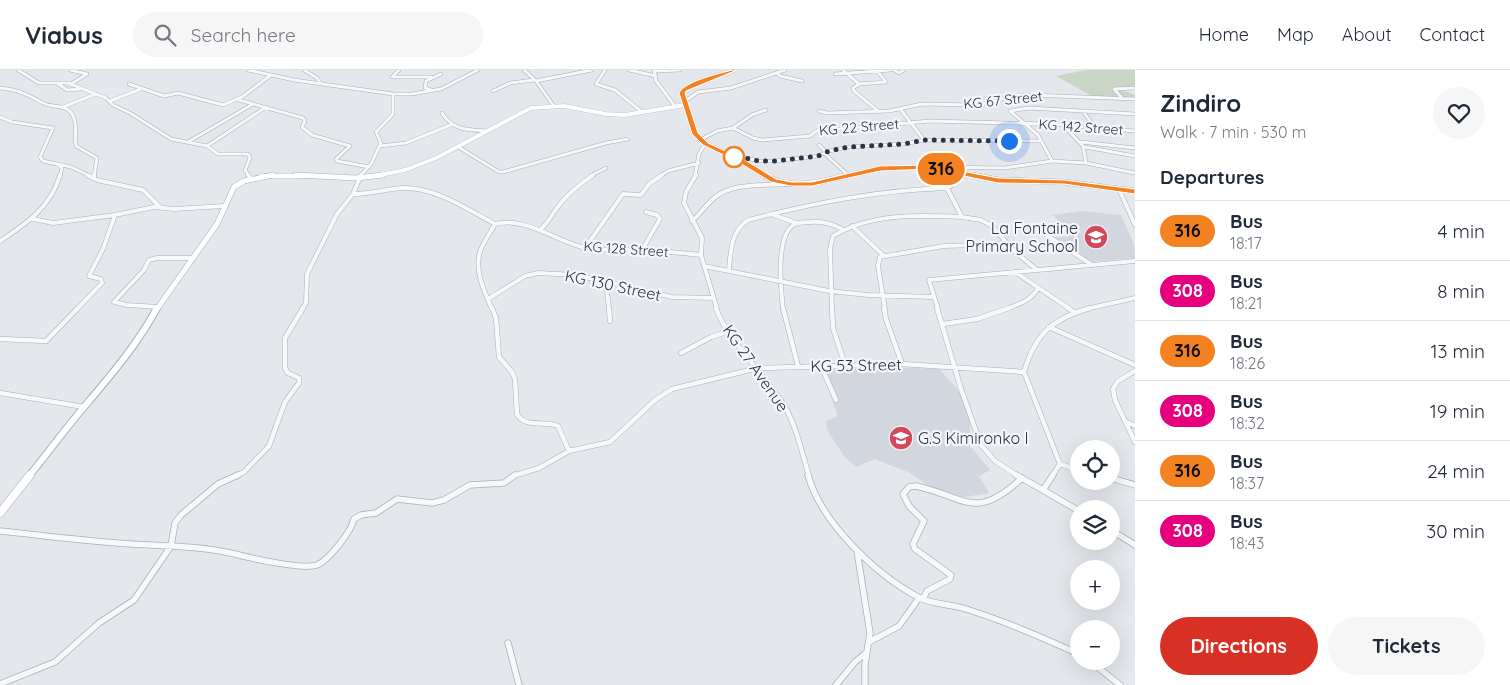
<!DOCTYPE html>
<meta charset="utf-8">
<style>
:root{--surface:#fff;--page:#f6f6f7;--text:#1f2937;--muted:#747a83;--line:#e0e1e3;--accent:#d93025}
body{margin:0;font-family:Quicksand,sans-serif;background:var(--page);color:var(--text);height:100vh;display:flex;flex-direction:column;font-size:19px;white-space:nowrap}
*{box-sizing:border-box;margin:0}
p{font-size:16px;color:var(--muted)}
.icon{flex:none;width:28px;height:28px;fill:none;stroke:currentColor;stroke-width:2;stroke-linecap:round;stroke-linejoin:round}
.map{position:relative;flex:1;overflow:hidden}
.details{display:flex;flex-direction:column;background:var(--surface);width:375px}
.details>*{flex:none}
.badge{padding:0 10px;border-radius:16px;font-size:18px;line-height:32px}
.controls{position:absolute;left:1070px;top:370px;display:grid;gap:10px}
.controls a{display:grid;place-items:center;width:50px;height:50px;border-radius:50%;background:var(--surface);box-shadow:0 5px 20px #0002;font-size:25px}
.you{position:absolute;width:25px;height:25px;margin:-12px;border:4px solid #fff;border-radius:50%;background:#1a73e8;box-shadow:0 0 0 8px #1a73e833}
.map>.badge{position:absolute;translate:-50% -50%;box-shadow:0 0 0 2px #fff}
h2{padding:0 25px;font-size:19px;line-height:45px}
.round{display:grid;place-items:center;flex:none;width:52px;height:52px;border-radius:26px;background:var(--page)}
.headline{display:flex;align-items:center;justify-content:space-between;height:85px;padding:0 25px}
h1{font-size:24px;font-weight:700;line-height:38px}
.action{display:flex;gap:10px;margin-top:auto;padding:10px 25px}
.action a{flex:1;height:58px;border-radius:30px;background:var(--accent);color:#fff;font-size:20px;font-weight:700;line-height:58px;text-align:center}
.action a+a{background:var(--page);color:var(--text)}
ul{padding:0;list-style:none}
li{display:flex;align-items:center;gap:15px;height:60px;padding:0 25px;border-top:1px solid var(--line)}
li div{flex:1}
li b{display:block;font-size:19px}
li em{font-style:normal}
li .badge{min-width:55px;font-weight:700;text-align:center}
header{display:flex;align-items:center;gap:30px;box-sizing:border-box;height:70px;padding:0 25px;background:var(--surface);border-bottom:1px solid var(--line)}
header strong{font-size:24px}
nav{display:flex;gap:28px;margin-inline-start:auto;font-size:18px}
.search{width:350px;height:45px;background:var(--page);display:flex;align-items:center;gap:12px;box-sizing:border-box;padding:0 18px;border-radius:28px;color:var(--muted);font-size:19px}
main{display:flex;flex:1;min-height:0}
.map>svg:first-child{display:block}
.built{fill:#d2d6de}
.green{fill:#c9d6c5}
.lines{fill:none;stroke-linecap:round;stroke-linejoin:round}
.street-far3-casing{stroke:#a9aeb7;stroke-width:4}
.street-far2-casing{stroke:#a9aeb7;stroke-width:5}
.street-far1-casing{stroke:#a9aeb7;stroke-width:5.5}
.street-casing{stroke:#a9aeb7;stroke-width:7}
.secondary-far3-casing{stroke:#a9aeb7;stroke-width:4.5}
.secondary-far2-casing{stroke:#a9aeb7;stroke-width:6}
.secondary-far1-casing{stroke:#a9aeb7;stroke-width:8}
.secondary-casing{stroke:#a9aeb7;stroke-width:9}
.street-far3{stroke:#f7f8fa;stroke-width:3}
.street-far2{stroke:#f7f8fa;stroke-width:4}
.street-far1{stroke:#f7f8fa;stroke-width:4.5}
.street{stroke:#f7f8fa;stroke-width:5.5}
.secondary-far3{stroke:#fff;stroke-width:4}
.secondary-far2{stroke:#fff;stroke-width:5}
.secondary-far1{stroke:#fff;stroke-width:6}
.secondary{stroke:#fff;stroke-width:8}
.line{fill:#f58220;stroke:#fff}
.walk{stroke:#2b3445;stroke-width:5;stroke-dasharray:0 9}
.stop-dot{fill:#fff;stroke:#f58220;stroke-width:2.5}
.labels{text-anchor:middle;stroke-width:4.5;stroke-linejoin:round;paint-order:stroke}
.far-street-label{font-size:14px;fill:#2b3445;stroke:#f4f6f9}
.poi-label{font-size:16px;fill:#2b3445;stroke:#f4f6f9;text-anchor:end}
.street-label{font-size:16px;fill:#2b3445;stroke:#f4f6f9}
</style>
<header>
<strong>Viabus</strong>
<div class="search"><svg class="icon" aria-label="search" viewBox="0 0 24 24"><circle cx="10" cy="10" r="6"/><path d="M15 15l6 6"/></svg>Search here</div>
<nav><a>Home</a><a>Map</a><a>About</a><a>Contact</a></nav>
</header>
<main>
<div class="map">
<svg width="1135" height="615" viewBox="0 0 1135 615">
<rect width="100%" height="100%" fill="#e4e7ec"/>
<path class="built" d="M1082,141L1121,145L1135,177V188L1090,192L1053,167L1069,166V162L1053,145Z
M882,297L939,299L959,321L970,346V376L990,400L979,406L989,423L959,428L936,421L910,403L875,389L856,397L844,386L827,360L826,351L838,346L820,298Z"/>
<path class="green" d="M1086,0H1135V17L1114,18C1120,22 1128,21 1135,25V28L1092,26L1056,6Z"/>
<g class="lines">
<g class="street-far3-casing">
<path id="street-far3" d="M18,0L39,13H68L106,28L113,35L130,43L171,69L207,76L218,84H248L250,88L245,100L249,106
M70,0L87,4L71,14
M248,0L294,10L393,24H412L441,19L478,0
M304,0L317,8L321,14
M524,0L536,11L553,35
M605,0L596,14L615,20L642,42
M629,0L656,6
M654,0L656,11L675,36
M843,0L859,14L886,12L878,2
M894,0L899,3L904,0
M654,1L680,0
M777,3L780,6L802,11
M835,4L891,0
M392,7H431
M392,7L399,0
M536,11L592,0
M57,13L67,20L81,19
M129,14L164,26L178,23L223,35L242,27L271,5
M859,14L853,18L854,21L878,41
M0,18C20,20 26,24 43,33C54,39 67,33 73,46C78,56 74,65 76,76L97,88L94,106
M431,20L425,18L426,11L441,4
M493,21L510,13L534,10
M1122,28L1114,19L1135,18
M239,30L303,48L305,51L302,57L312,65L350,76L336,89L337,91L369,97
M110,31L141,19
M684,32L698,22L731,18L785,0
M63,37L96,24
M901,40L924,70
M819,41L827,43L889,41L922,34L976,35L1015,26L1031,25L1135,29
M1083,41L1095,58
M442,43C453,61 469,60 489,61
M0,47L12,52L53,58L40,87L43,91L57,94L62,98L60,106
M1063,55L1083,76L1086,93
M733,58L752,45L766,40
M700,70L717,61L733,58L753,68L762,70L810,66L816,61L930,51L1050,54L1135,61
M188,72L253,34
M1081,72L1135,78
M819,75L826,82
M207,76L266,37
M380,76L406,73L453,54
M1085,77L1135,86
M460,78L499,102H503L606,73L628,69
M824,83L849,106
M729,84L759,91H775L818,86L829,81L849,77L904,74L924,70L1041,71
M1052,91L1038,65L1010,41L1029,38L1135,44
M58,94L71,97L90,106
M931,97L1005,98L1052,91L1086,93L1135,103
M951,101V106
M360,106L371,94L381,73L376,62L393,44V24
M590,106L606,98
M660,106L668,101L699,93
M695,106L699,84L705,74"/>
</g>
<g class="street-far2-casing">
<path id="street-far2" d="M87,105L97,110L143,120L160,137
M248,105L251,109
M696,105L686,122L684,133L702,168L701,185L717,239
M951,105L952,115L947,118L962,147L981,150L992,156L1013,180L1037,200
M94,108V105
M1119,119L1135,155
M353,124C370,124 386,119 403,118C435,117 467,139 495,154C524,146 554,170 582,177C603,182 623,179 643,180C663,181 682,183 701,185
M771,144L796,153
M33,149L53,153L115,145
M692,151C700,144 706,135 714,128C733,112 763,116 786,114
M852,156L883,185
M540,160C548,153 551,146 557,138C566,125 580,114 593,105
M1045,164L1092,195
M0,171C26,154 51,137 60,105
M585,178L623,124L641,125L649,114L662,105
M642,180L660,149L657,145L646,142
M704,196L829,221L868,225L933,227
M729,199C731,180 731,161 748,150C814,133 879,120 947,118
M1015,202L1070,239
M488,229L525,206L538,203L576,205L672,227L714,228
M158,237L127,235L114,232L144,200L149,190L157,188H194
M77,239L102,213L101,209L89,206L103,179L115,145L154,137L174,139L224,136
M302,239L306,233L307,204L337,144L353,124L361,105
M492,239C485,223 474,201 480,182C483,173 490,163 495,154
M609,239L607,221L610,214
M783,239C781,221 776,169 792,156C797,152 804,152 811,152C823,151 833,154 844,160
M832,239L830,179L833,166C871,143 918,145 962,147
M885,239L878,196L880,187L944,176L1007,174
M938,239L929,210L1135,191
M1006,239C1019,234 1031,231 1038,218
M1086,239L1135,228"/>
</g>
<g class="street-far1-casing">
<path id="street-far1" d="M492,238L496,248L499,287L512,302L515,309L517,344C526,359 544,350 558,356L569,381
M609,238L610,251
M716,238C727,271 767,306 785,337C797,358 802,383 809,406
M783,238L798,296
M832,238L833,258L845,295
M884,238L886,249L902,294
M937,238L961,319L981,375L995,391L1018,406
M1068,238L1075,243
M943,254L977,249L1009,238
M1049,257L1135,295
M0,269L46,271L78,238
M681,283L711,267L729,261
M821,296L836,330
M1135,301L1118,311L1113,319L1115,330L1135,372
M0,323L84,337
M1125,351L1135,356
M1060,394L1079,400
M235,406L244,402L269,376L285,332L299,313V308L288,303L285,298V268L303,238
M513,406L539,398L569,381L610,372L655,330L672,319L758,298L902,294L1024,302
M1052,406L1060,394L1024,302C1035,264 1052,249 1090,238"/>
</g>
<g class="street-casing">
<path id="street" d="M808,405C821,452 875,504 918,527C932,535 953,534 969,540C1007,552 1043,568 1079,584
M1016,405L1043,420
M1053,405L1043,420L1079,441
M1111,408L1135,415
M1111,460L1135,475
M0,461C39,465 78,470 117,473C156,476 197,475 235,484C250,488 303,500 317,495C329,490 351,462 354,449L361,445L376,443L397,429L432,433L444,430L470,415L504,413L515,405
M857,481L870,563L865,594V615
M923,529L927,521L950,509L951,505L915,479L913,474L924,451L909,436L903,424L909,417L916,416C967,427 974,452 1022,408
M869,572L899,556L919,528
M508,573L519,615
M1090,591L1120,615
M0,614L55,592L99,553L134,530L171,476L175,453L181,445L218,414L238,405
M836,615L855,592L867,582"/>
</g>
<g class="secondary-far3-casing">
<path id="secondary-far3" d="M734,0L698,12L682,23L695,64L700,70L743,92L765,106
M261,106H321
M375,106L405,100L436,88L531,38L564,36L606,44L625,45L685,35
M844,106L880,98L930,97L979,106"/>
</g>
<g class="secondary-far2-casing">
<path id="secondary-far2" d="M296,105L356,108L383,105
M763,105C790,121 821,112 849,105
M973,105L998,110L1064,112L1135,121
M157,239L217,154L234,117L244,111L273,105"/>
</g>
<g class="secondary-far1-casing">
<path id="secondary-far1" d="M29,406C48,383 65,359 84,337C111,305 137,275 157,238"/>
</g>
<g class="secondary-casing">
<path id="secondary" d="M0,443L30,405"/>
</g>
<use href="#street-far3" class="street-far3"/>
<use href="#street-far2" class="street-far2"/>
<use href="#street-far1" class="street-far1"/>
<use href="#street" class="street"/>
<use href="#secondary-far3" class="secondary-far3"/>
<use href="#secondary-far2" class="secondary-far2"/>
<use href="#secondary-far1" class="secondary-far1"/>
<use href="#secondary" class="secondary"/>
</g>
<path class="line" d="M732,0H737L686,21L685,23L698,63L708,73L745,90L776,109L791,112H812L880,96L930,95L998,108L1064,110L1135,119V124L1064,114L998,113L930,99L880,101L812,116H791L771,112L740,93L703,75L692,64L679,23C685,11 718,4 732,0Z"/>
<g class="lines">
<path class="walk" d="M734,87L728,84L759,91H775L818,86L829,81L849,77L904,74L924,70L1009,71"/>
</g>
<defs>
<g id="school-disc" transform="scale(1.25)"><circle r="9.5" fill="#d1495b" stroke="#f4f6f9"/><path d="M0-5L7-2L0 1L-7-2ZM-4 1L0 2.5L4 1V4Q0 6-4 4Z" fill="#fff"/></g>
</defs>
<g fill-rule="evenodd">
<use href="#school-disc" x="1096" y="167"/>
<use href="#school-disc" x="901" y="368"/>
</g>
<circle class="stop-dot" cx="734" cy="87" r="10"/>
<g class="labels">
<g class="far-street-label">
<text transform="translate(1003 30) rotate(-6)" y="5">KG 67 Street</text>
<text transform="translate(859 57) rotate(-5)" y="5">KG 22 Street</text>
<text transform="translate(1081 57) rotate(4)" y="5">KG 142 Street</text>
<text transform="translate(626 179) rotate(4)" y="5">KG 128 Street</text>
</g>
<g class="poi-label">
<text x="1078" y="164">La Fontaine<tspan x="1078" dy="18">Primary School</tspan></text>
<text x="918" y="374" text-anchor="start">G.S Kimironko I</text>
</g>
<g class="street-label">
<text transform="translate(613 215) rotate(12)" y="6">KG 130 Street</text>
<text transform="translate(856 295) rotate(-1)" y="6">KG 53 Street</text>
<text transform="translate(756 298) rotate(55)" y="6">KG 27 Avenue</text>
</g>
</g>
</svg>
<div class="controls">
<a><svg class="icon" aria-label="locate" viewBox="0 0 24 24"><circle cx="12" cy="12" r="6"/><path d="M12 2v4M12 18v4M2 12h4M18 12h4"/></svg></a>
<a><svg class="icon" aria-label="layers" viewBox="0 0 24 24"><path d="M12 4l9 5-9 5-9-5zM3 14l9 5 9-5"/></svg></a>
<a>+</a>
<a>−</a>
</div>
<div class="you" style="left:1009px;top:71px"></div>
<b class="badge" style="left:941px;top:99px;background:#f58220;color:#111">316</b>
</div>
<section class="details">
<div class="headline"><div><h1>Zindiro</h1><p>Walk · 7 min · 530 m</p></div><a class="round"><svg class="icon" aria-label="heart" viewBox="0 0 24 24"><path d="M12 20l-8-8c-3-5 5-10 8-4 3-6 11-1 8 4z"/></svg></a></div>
<h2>Departures</h2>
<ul>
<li><span class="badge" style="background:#f58220;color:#111">316</span><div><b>Bus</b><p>18:17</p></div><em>4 min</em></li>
<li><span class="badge" style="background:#e6007e;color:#fff">308</span><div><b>Bus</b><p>18:21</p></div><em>8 min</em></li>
<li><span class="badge" style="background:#f58220;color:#111">316</span><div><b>Bus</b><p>18:26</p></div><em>13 min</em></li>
<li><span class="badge" style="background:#e6007e;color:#fff">308</span><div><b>Bus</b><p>18:32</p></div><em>19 min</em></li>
<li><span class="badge" style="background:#f58220;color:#111">316</span><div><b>Bus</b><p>18:37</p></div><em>24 min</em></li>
<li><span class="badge" style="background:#e6007e;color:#fff">308</span><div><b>Bus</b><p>18:43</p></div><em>30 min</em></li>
</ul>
<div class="action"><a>Directions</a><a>Tickets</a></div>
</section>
</main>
